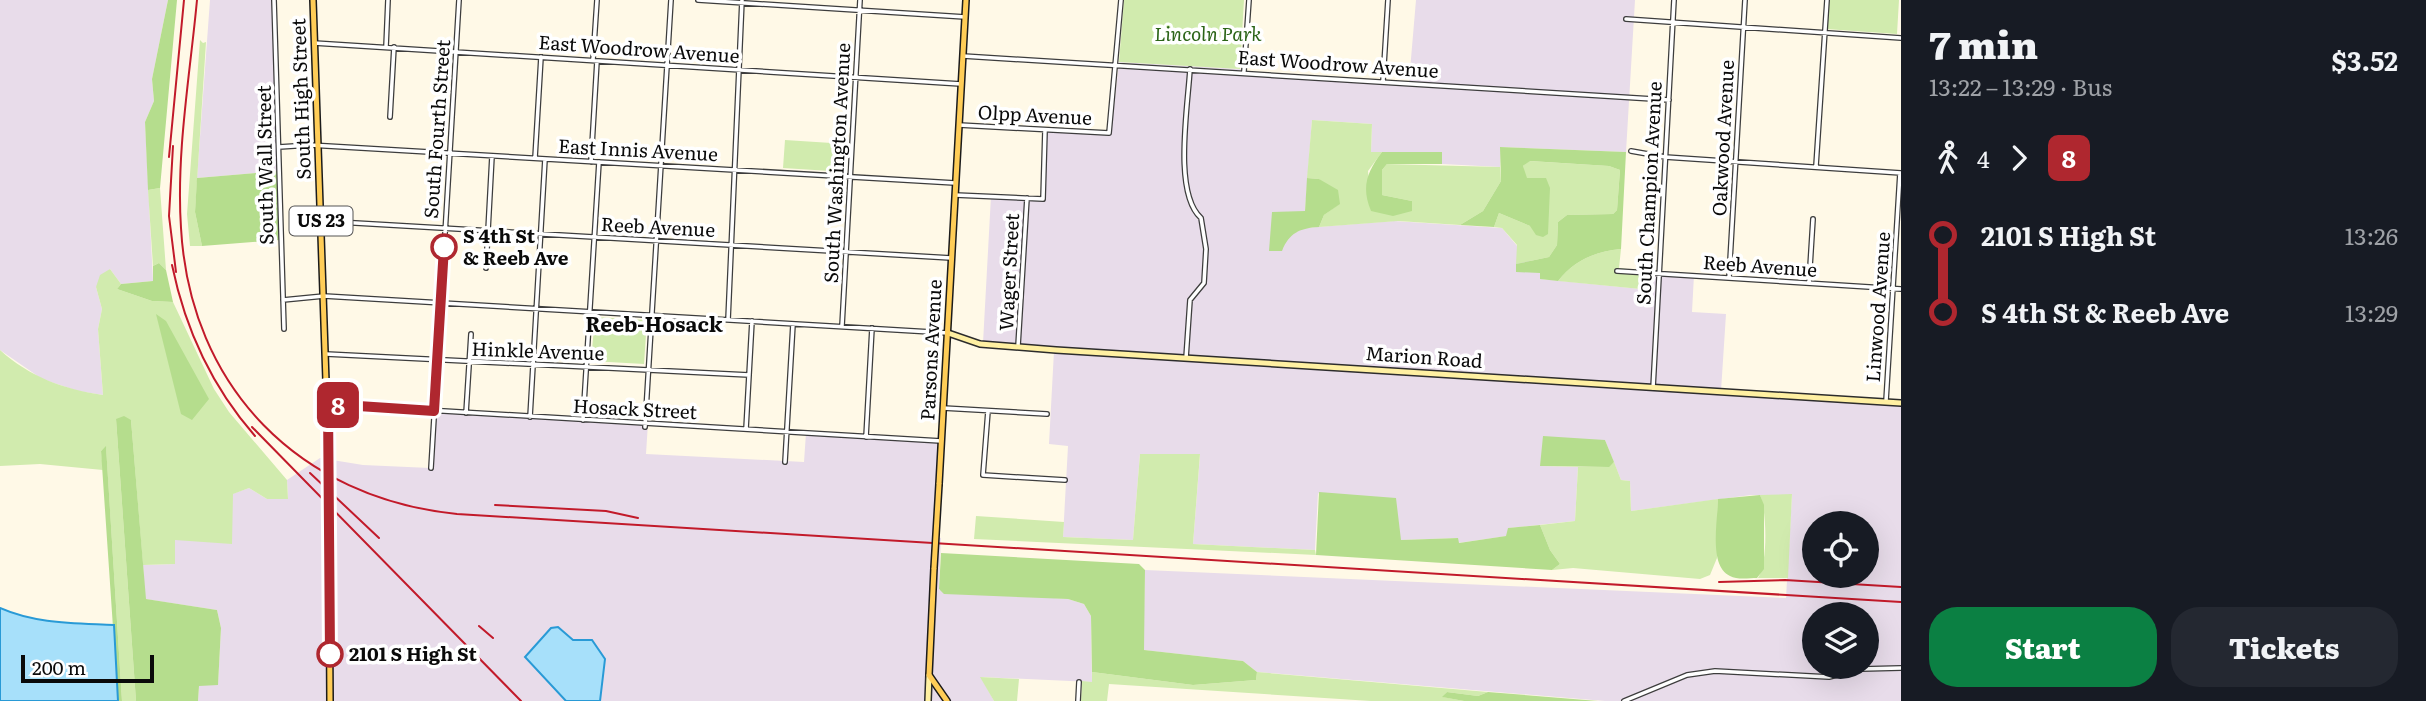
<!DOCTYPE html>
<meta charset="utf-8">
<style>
:root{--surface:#171b24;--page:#242831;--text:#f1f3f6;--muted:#9ea1a6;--accent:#0b8043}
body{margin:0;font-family:Literata,serif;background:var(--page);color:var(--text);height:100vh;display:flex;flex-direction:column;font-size:26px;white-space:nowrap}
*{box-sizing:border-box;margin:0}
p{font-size:23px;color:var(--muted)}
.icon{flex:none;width:38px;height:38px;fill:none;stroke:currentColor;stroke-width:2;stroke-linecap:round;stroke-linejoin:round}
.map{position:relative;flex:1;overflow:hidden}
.sheet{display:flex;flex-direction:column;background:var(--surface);width:525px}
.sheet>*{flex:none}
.badge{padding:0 14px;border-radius:10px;font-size:24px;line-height:46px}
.controls{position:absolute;left:1802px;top:511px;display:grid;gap:14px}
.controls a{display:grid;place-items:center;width:77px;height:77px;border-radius:50%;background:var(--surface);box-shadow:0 7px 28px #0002;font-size:35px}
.scale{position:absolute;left:21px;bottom:18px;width:133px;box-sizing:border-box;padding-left:7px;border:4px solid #0a0a0a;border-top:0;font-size:19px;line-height:24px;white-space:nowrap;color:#0a0a0a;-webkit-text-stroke:5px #fff;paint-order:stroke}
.map>.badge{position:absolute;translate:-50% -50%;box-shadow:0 0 0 4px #fff}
.legs{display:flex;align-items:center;gap:10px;height:77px;padding:0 28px;font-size:23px}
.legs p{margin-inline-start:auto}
.summary{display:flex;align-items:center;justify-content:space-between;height:119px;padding:0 28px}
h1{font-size:38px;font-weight:800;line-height:52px}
.primary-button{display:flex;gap:14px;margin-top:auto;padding:14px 28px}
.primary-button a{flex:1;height:80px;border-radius:28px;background:var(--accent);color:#fff;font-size:28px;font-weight:800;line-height:80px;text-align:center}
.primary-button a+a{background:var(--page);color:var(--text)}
ul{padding:0 28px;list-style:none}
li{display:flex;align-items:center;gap:24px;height:77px;font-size:26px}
li i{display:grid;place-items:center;width:10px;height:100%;margin:0 9px;background:currentColor}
li i::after{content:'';width:18px;height:18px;margin:-9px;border:5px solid;border-radius:50%;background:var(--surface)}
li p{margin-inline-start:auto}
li:first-child i{background:linear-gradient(#0000 50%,currentColor 0)}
li:last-child i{background:linear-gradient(currentColor 50%,#0000 0)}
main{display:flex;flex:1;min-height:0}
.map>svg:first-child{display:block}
.industrial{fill:#e8dcea;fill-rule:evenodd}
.green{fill:#d1ebae}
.forest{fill:#b5dd8d}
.water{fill:#a7e0fa;stroke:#299ad6;stroke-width:2}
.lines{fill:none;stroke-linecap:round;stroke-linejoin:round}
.street-casing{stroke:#3d3d3d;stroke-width:6}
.secondary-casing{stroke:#2c2c2c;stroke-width:8}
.primary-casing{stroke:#1b1b1b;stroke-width:8}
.street{stroke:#fff;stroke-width:3.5}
.secondary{stroke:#fff0a2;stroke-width:5}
.primary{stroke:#ffcd57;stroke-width:5}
.rail{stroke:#c21a2a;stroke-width:2}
.primary-bridge-casing{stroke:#1b1b1b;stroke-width:8;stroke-linecap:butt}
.primary-bridge{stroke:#ffcd57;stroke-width:5}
.line-1-casing{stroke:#fff;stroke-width:16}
.line-1{stroke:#af272f;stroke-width:10}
.stop-1-dot{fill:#fff;stroke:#af272f;stroke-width:3.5}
.labels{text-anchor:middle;stroke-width:7;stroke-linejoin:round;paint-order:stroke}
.shield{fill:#fff;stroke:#545454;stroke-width:2}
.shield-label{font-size:18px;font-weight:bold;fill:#0a0a0a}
.park-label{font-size:19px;font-style:italic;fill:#2b6417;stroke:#fff}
.street-label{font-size:19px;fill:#0a0a0a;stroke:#fff}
.stop-label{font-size:19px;font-weight:bold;fill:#0a0a0a;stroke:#fff;text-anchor:start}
.neighbourhood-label{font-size:21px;font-weight:bold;fill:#0a0a0a;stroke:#fff}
</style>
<main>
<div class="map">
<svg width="1901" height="701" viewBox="0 0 1901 701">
<rect width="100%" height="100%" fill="#fff9e7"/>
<path class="industrial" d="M0,0H168L152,79L154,101L145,122L153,281L121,284L110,269L96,287L102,309L98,329L103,395L78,391L42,379L0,350Z
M210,0H272L278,171L197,178Z
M1416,0H1635L1626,152L1501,147L1500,167L1442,164L1441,152H1371L1372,124L1312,120L1305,211L1287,237L1304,228L1394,221L1502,228L1540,273L1541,279L1651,290L1653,272L1694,275L1692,312L1726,314L1721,391L1901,403V701H1605L1257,672L1243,661L1143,650L1145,570L1786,598L1792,495H1751L1631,511L1630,481L1621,480L1605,440L1540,466L1578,467L1575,521L1509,528L1507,536L1458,543V538L1401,540L1318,493L1315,550L1193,544L1200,455L1140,454L1133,540L1063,537L1068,446L1049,444L1054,351L983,343L991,196L1041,199L1045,130L1111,133L1119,62L1240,69L1245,73L1409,82ZM1815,523H1867V576H1815ZM1815,614H1867V667H1815Z
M433,410L648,423L646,454L804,462L806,433L943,439L936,537L941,538L939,590L1068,599L1084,604L1091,616L1092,682L981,677L994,701H198L199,685L218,684L221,628L217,610L145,599L143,565L175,564V540L232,494L249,488L267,499H288L287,480L320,458L363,465L430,468Z"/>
<path class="green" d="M1124,0H1244L1240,69L1119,62Z
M1829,0H1899L1897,34L1826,29Z
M200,40L203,43L206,42L195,212L202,246H190L187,214Z
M1312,120L1372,124L1371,152H1382L1368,171L1371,211L1412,201L1382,195V170L1387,164L1500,167L1501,181L1483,211L1460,225L1398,221L1319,227L1324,215L1339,204L1319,179L1307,178Z
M785,140L847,144L846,172L783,168Z
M1529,161L1609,166L1620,170L1617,210L1613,214L1567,215L1558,222L1557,245L1549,257L1516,264L1517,245L1502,228L1494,227L1499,213L1530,226L1523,166Z
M160,188L166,270L159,263L153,266L148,190Z
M1621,249L1619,268L1653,272L1651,290L1558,281C1575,260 1594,252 1621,249Z
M110,269L121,284L117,289L152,301L173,302L214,389L229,412L287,480L288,499H267L249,488L233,494L232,544L175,540V564L143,565L131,420L116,419L136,701H122L106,447L101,451L103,470L40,464L0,466V350C30,377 63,389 103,395L98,329L102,309L96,287L100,275Z
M595,317L647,320L644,364L591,361Z
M1140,454H1200L1193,544L1315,550L1316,555L974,539L976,516L1064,522L1063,537L1133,540Z
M1614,462L1621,480L1630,481L1631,511L1718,499L1717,558L1710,575L1700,579L1573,568L1552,570L1560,564L1550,550L1540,525L1575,521L1578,467H1608Z
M1792,494L1788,578H1758C1768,563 1767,512 1760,495Z
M1092,672L1193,685L1256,680L1257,672L1488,692L1478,696L1447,692L1443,697L1464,701H1371L1109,684L1107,701H1081L1082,681L1092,682Z
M980,677L1019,679L1017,701H994Z"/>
<path class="forest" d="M168,0H177L160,188L148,190L145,122L154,101L152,79Z
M1500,147L1626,152L1621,249C1594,252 1575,260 1558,281L1540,279V273L1516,272V264L1549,257L1557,245L1558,222L1567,215L1613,214L1617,210L1620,170L1609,166L1530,161L1523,166L1527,178H1546L1550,188L1548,234L1543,237L1536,235L1530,226L1499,213L1494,227L1460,225L1483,211L1501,181Z
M1382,152H1442V164H1387L1382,170V195L1412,201V211L1393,216L1371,211C1361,187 1367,172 1382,152Z
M278,171L280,240L202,246L195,212L197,178Z
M1307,178L1319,179L1338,190L1340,204L1324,215L1319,227C1300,228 1289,233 1282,251H1269L1272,212L1305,211Z
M159,263L166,270L173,302L152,301L117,289L121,284L153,281V266Z
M156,314L166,321L209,399L192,420L181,414Z
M124,416L131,420L146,599L217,610L221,628L218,685L199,686L198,701H136L116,419Z
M1543,436L1605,440L1614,462L1609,467L1540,466Z
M106,446L122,701H118L101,451Z
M1319,492L1396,498L1401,540L1458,538L1459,543L1506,536L1508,528L1540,525L1550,550L1560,564L1552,570L1316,555Z
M1760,495L1764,505V569L1757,578C1749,578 1737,580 1730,576C1708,566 1718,519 1718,499Z
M941,553L1139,564L1145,570L1144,650L1243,661L1257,672L1256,680L1193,685L1092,672L1091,616L1084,604L1068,599L944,594L939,589Z
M1447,692L1478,696L1488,692L1598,701H1464L1442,697Z"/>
<path class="water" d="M0,608C36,624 74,623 114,625L118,701H0Z
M558,627L573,640H592L605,659L600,701H566L525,657L551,628Z"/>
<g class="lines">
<g class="street-casing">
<path id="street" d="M274,0L284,329
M698,0L965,17
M1626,19L1901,38
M314,43L961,84
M386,47L388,0
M963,56L1669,100
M593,60L597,0
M1244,71L1249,0
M1383,81L1388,0
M390,117L394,47
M959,125L1109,133L1121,0
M279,147L310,145L955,183
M1631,151L1665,157L1901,173
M535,158L541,57
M591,162L597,61
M1816,166L1827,0
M955,195L1043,199L1045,130
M321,221L951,258
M486,268L492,156
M1617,271L1901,289
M1729,278L1745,0
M1809,283L1813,219
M283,300L324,296L948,333
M728,320L742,0
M842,326L860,0
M1018,346L1027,198
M326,354L749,375
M1186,358L1190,300L1204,283L1206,249L1201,218C1173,193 1188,106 1190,69
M1653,388L1674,0
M1886,401L1900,173
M328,404L941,441
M943,408L1047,414
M988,411L983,475L1065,480
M466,413L471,334
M530,417L545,159
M583,420L599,162
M645,427L671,0
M746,429L752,321
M866,437L872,328
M785,462L793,324
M431,468L459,0
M1078,701L1079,682
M1624,701L1687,675L1715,671L1829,677L1861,669L1901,668"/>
</g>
<g class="secondary-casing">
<path id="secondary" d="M948,333L980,344L1056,350L1901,403
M928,701L929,675"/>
</g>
<g class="primary-casing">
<path id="primary" d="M313,0L328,440
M939,484L966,0
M329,548L330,701
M934,568L929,675L947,701"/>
</g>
<use href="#street" class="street"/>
<use href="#secondary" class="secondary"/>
<use href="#primary" class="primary"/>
<path class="rail" d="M197,0C190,75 176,153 181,228C190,388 300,498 457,514L1901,602
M173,146L169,216L176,272
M169,157L184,0
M172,265C185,328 212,387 255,436
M252,427L521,701
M310,473L379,538
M495,505L606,511L638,518
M1719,582L1785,580L1901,587
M479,626L493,638"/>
<g class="primary-bridge-casing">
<path id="primary-bridge" d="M328,440L329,548
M934,568L939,484"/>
</g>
<use href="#primary-bridge" class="primary-bridge"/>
</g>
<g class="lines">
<g class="line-1-casing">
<path id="line-1" d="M330,654L328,404L434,411L444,247"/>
</g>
<use href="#line-1" class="line-1"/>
</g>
<g class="stop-1-dot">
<circle cx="444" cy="247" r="12"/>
<circle cx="330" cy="654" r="12"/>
</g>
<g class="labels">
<rect class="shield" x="289.5" y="206.5" width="63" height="29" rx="5"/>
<g class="shield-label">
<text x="321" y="227">US 23</text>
</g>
<g class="park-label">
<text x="1208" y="41">Lincoln Park</text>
</g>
<g class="street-label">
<text transform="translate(639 49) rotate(4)" y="7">East Woodrow Avenue</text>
<text transform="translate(1338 64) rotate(4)" y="7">East Woodrow Avenue</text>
<text transform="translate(301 99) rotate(-92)" y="7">South High Street</text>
<text transform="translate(1035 115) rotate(3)" y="7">Olpp Avenue</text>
<text transform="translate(437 129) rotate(-86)" y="7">South Fourth Street</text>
<text transform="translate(1723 138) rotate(-87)" y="7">Oakwood Avenue</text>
<text transform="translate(638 150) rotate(3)" y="7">East Innis Avenue</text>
<text transform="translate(837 163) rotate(-87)" y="7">South Washington Avenue</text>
<text transform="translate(265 165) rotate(-91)" y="7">South Wall Street</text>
<text transform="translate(1649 193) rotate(-87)" y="7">South Champion Avenue</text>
<text transform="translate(658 227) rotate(3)" y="7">Reeb Avenue</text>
<text transform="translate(1760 266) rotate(4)" y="7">Reeb Avenue</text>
<text transform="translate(1009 272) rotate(-87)" y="7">Wager Street</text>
<text transform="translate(1878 307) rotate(-86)" y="7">Linwood Avenue</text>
<text transform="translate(931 350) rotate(-87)" y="7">Parsons Avenue</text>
<text transform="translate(538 351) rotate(2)" y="7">Hinkle Avenue</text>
<text transform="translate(1424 357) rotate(4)" y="7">Marion Road</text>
<text transform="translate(635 409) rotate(3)" y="7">Hosack Street</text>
</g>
<g class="stop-label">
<text x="463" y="243">S 4th St<tspan x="463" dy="22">&amp; Reeb Ave</tspan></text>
<text x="349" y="661">2101 S High St</text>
</g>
<g class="neighbourhood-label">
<text x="654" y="332">Reeb-Hosack</text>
</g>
</g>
</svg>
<div class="controls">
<a><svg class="icon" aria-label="locate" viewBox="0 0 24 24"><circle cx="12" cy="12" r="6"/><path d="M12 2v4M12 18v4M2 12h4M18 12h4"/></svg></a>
<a><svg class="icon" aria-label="layers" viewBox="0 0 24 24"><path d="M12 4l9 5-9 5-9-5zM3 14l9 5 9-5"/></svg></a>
</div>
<div class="scale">200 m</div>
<b class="badge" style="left:338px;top:405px;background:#af272f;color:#fff">8</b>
</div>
<section class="sheet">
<div class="summary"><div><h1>7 min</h1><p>13:22 – 13:29 · Bus</p></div><b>$3.52</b></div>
<div class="legs"><svg class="icon" aria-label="walk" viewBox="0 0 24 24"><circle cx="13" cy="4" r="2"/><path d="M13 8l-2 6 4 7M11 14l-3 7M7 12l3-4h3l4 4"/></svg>4<svg class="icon" aria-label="forward" viewBox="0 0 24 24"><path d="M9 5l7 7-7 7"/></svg><b class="badge" style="background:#af272f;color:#fff">8</b></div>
<ul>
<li><i style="color:#af272f"></i><b>2101 S High St</b><p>13:26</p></li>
<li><i style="color:#af272f"></i><b>S 4th St &amp; Reeb Ave</b><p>13:29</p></li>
</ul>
<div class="primary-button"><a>Start</a><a>Tickets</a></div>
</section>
</main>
